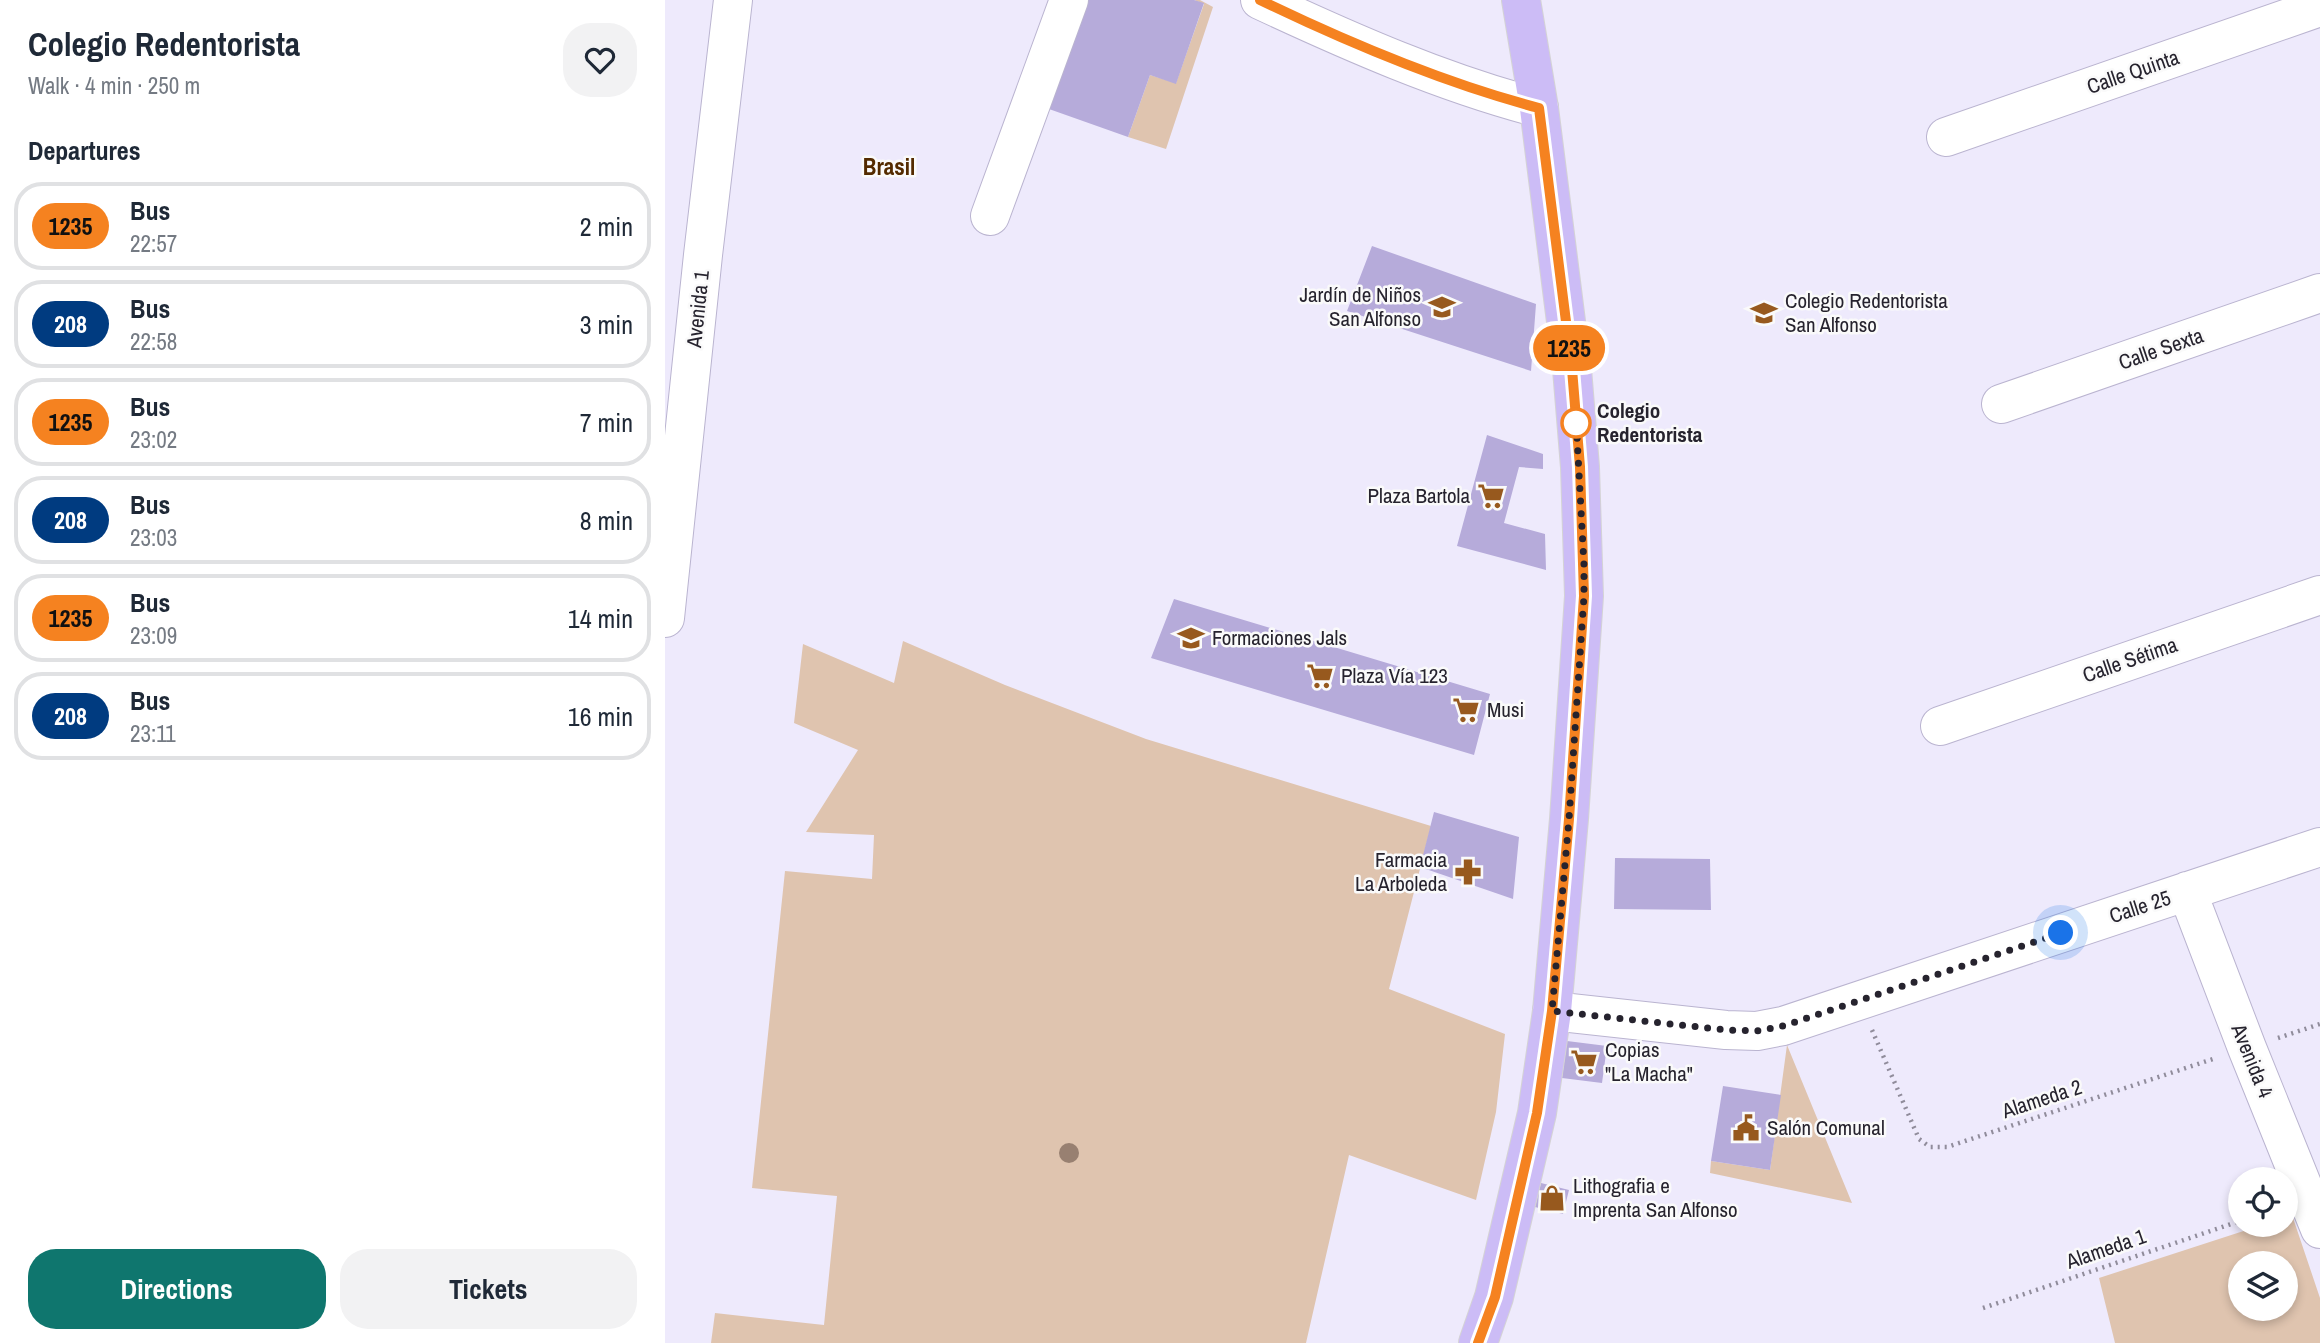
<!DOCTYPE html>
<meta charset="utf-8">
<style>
:root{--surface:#fff;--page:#f2f2f3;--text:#1f2937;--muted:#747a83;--line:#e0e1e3;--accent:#0f766e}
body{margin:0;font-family:"Archivo Narrow",sans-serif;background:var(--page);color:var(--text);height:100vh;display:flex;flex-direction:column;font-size:26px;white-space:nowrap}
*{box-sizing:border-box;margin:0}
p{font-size:23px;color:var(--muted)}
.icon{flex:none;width:38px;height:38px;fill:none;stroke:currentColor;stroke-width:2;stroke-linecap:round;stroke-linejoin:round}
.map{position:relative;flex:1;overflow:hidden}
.side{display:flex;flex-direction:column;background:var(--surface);width:665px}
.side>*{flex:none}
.badge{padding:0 14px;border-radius:23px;font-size:24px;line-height:46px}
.tools{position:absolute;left:1563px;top:1167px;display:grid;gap:14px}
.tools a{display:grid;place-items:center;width:70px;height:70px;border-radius:50%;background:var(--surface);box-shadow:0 4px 10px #0003;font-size:35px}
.you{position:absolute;width:35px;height:35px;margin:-18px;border:5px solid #fff;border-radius:50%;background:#1a73e8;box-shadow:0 0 0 10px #1a73e833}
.map>.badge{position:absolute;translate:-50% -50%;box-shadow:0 0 0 4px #fff}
h2{padding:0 28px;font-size:26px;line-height:63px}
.round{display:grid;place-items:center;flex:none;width:74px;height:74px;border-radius:28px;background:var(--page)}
.head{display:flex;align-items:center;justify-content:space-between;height:119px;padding:0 28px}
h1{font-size:33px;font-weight:700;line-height:52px}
.cta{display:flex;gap:14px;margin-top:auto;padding:14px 28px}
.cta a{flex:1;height:80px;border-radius:28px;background:var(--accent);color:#fff;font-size:28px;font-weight:700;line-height:80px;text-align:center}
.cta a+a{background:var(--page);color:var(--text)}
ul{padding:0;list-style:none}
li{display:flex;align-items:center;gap:21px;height:88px;margin:0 14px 10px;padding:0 14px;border:4px solid var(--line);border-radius:28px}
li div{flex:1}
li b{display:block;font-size:26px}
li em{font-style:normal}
li .badge{min-width:77px;font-weight:700;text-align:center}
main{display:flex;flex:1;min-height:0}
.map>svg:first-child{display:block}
.green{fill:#dfc4af;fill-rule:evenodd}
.building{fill:#b6abda}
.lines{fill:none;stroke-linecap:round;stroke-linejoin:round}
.minor-casing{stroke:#bab4d0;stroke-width:40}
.major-casing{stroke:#d4d3d5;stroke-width:40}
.path{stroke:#908c9b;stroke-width:4.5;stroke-dasharray:2 5;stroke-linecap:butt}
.minor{stroke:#fff;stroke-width:38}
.major{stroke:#ccbcf6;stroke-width:38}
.tree{fill:#988071}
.line-casing{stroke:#fff;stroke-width:16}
.line{stroke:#f58220;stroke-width:10}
.walk{stroke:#26232e;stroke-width:7;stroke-dasharray:0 12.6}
.stop-dot{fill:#fff;stroke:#f58220;stroke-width:3.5}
.labels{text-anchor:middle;stroke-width:5;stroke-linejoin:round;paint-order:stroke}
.street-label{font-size:21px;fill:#26232e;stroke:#fafafa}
.poi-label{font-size:21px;fill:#26232e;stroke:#fafafa;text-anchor:start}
.stop-label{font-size:21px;font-weight:bold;fill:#26232e;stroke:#fafafa;text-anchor:start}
.neighbourhood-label{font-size:23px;font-weight:bold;fill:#542b00;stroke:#fafafa}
</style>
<main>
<section class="side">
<div class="head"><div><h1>Colegio Redentorista</h1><p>Walk · 4 min · 250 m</p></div><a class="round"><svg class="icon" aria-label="heart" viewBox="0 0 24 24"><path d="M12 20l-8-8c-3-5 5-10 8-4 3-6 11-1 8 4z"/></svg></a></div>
<h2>Departures</h2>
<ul>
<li><span class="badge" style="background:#f58220;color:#111">1235</span><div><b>Bus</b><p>22:57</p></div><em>2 min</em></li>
<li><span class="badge" style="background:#003b80;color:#fff">208</span><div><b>Bus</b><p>22:58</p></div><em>3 min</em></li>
<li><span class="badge" style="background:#f58220;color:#111">1235</span><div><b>Bus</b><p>23:02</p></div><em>7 min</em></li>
<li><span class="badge" style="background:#003b80;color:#fff">208</span><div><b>Bus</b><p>23:03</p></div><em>8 min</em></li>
<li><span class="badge" style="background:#f58220;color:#111">1235</span><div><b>Bus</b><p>23:09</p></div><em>14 min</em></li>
<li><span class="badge" style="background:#003b80;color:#fff">208</span><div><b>Bus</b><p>23:11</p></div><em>16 min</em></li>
</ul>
<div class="cta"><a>Directions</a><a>Tickets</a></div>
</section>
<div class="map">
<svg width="1655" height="1343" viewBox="0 0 1655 1343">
<rect width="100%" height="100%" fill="#eeeafc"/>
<path class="green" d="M529,0H535L548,7L501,149L463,137L485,75L511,83L539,4Z
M238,641L340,685L481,739L766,826L724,989L840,1034L831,1112L811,1200L684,1155L641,1343H46L50,1313L159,1325L172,1196L87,1188L120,871L207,879L209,835L141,832L193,750L129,723L138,644L229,683Z
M1122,1045L1187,1203L1045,1173L1046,1161L1105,1170Z
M1627,1215L1655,1298V1343H1450L1434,1278L1597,1225H1620L1621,1217ZM1575,1264H1620V1309H1575Z"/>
<path class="building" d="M422,0H529L539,3L511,84L485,75L463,137L384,109Z
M707,246L871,304L866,371L682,311Z
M822,435L878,454V469L854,467L839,523L880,534L881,570L792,546Z
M509,599L825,694L809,755L486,658Z
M769,812L854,837L848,899L755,867Z
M950,858L1045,859L1046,910L949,909Z
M902,1041L942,1046L937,1083L897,1078Z
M1058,1086L1116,1095L1105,1170L1046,1161Z
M876,1183L904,1190L898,1214L870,1207Z"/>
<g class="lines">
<g class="minor-casing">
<path id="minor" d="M595,0C685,42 778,83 874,108
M1281,137L1655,7
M325,216L404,0
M1336,404L1655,293
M0,618L38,255L68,0
M1275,726L1655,595
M1522,891L1582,1048L1655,1229
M887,1011L1061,1030L1092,1031L1118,1026L1655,847"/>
</g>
<g class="major-casing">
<path id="major" d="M813,1343L829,1297L872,1113L887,1011L904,819L919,596L915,467L907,369L874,108L856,0"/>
</g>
<path class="path" d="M1207,1030L1254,1139L1265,1147H1282L1551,1058
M1613,1038L1655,1024
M1318,1308L1575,1221"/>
<use href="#minor" class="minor"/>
<use href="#major" class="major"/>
</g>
<circle class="tree" cx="404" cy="1153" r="10"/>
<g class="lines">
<g class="line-casing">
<path id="line" d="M595,0C684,43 778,83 874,108L907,369L915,467L919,596L904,819L887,1011L872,1113L830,1297L813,1343"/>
</g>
<use href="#line" class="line"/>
<path class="walk" d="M911,423V418L919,565V596L904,819L887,1011L1061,1030L1092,1031L1118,1026L1396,933"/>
</g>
<defs>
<g id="school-bare" transform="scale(2.1)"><path d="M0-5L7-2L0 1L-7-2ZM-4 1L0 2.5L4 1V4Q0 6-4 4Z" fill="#97591e" stroke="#fafafa" stroke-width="2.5" paint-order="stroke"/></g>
<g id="supermarket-bare" transform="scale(2.1)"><path d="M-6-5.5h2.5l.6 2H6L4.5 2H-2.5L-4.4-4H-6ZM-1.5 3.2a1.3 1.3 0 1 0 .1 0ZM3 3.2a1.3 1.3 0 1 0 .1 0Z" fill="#97591e" stroke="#fafafa" stroke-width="2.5" paint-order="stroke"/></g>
<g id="university-bare" transform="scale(2.1)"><path d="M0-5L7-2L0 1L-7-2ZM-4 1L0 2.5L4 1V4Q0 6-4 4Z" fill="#97591e" stroke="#fafafa" stroke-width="2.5" paint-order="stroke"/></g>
<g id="pharmacy-bare" transform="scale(2.1)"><path d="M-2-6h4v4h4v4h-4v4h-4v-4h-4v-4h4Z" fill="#97591e" stroke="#fafafa" stroke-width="2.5" paint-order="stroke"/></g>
<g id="civic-bare" transform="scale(2.1)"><path d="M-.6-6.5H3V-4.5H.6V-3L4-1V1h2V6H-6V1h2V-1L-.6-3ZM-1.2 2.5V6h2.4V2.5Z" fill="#97591e" stroke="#fafafa" stroke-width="2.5" paint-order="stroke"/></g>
<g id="shop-bare" transform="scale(2.1)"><path d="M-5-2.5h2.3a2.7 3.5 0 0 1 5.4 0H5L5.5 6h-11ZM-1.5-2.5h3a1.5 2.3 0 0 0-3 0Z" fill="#97591e" stroke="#fafafa" stroke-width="2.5" paint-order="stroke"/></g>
</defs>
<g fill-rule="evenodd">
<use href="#school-bare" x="777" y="307"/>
<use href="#school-bare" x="1099" y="313"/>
<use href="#supermarket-bare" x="826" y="496"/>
<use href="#university-bare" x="526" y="638"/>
<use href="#supermarket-bare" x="655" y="676"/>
<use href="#supermarket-bare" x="801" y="710"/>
<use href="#pharmacy-bare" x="803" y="872"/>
<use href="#supermarket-bare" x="919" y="1062"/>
<use href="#civic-bare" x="1081" y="1128"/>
<use href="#shop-bare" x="887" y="1198"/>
</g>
<circle class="stop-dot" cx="911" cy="423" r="14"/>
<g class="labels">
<g class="street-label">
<text transform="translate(1468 72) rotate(-19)" y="7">Calle Quinta</text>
<text transform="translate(33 309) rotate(-84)" y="7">Avenida 1</text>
<text transform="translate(1496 349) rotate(-19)" y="7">Calle Sexta</text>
<text transform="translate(1465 660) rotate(-19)" y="7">Calle Sétima</text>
<text transform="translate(1475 907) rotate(-18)" y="7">Calle 25</text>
<text transform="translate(1587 1061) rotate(68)" y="7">Avenida 4</text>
<text transform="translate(1377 1099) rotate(-18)" y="7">Alameda 2</text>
<text transform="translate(1441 1249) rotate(-19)" y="7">Alameda 1</text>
</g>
<g class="poi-label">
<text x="756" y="302" text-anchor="end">Jardín de Niños<tspan x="756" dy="24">San Alfonso</tspan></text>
<text x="1120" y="308">Colegio Redentorista<tspan x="1120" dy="24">San Alfonso</tspan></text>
<text x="805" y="503" text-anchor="end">Plaza Bartola</text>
<text x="547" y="645">Formaciones Jals</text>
<text x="676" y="683">Plaza Vía 123</text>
<text x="822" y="717">Musi</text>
<text x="782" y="867" text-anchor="end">Farmacia<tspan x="782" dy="24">La Arboleda</tspan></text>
<text x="940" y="1057">Copias<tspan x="940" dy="24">"La Macha"</tspan></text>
<text x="1102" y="1135">Salón Comunal</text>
<text x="908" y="1193">Lithografia e<tspan x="908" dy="24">Imprenta San Alfonso</tspan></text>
</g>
<g class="stop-label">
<text x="932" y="418">Colegio<tspan x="932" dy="24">Redentorista</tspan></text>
</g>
<g class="neighbourhood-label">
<text x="224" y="175">Brasil</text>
</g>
</g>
</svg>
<div class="tools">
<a><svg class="icon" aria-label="locate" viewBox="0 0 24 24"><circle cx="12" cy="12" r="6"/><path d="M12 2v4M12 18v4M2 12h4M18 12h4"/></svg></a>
<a><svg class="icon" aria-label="layers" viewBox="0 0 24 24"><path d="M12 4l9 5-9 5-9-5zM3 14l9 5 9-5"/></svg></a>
</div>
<div class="you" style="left:1396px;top:933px"></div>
<b class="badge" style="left:904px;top:348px;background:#f58220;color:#111">1235</b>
</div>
</main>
